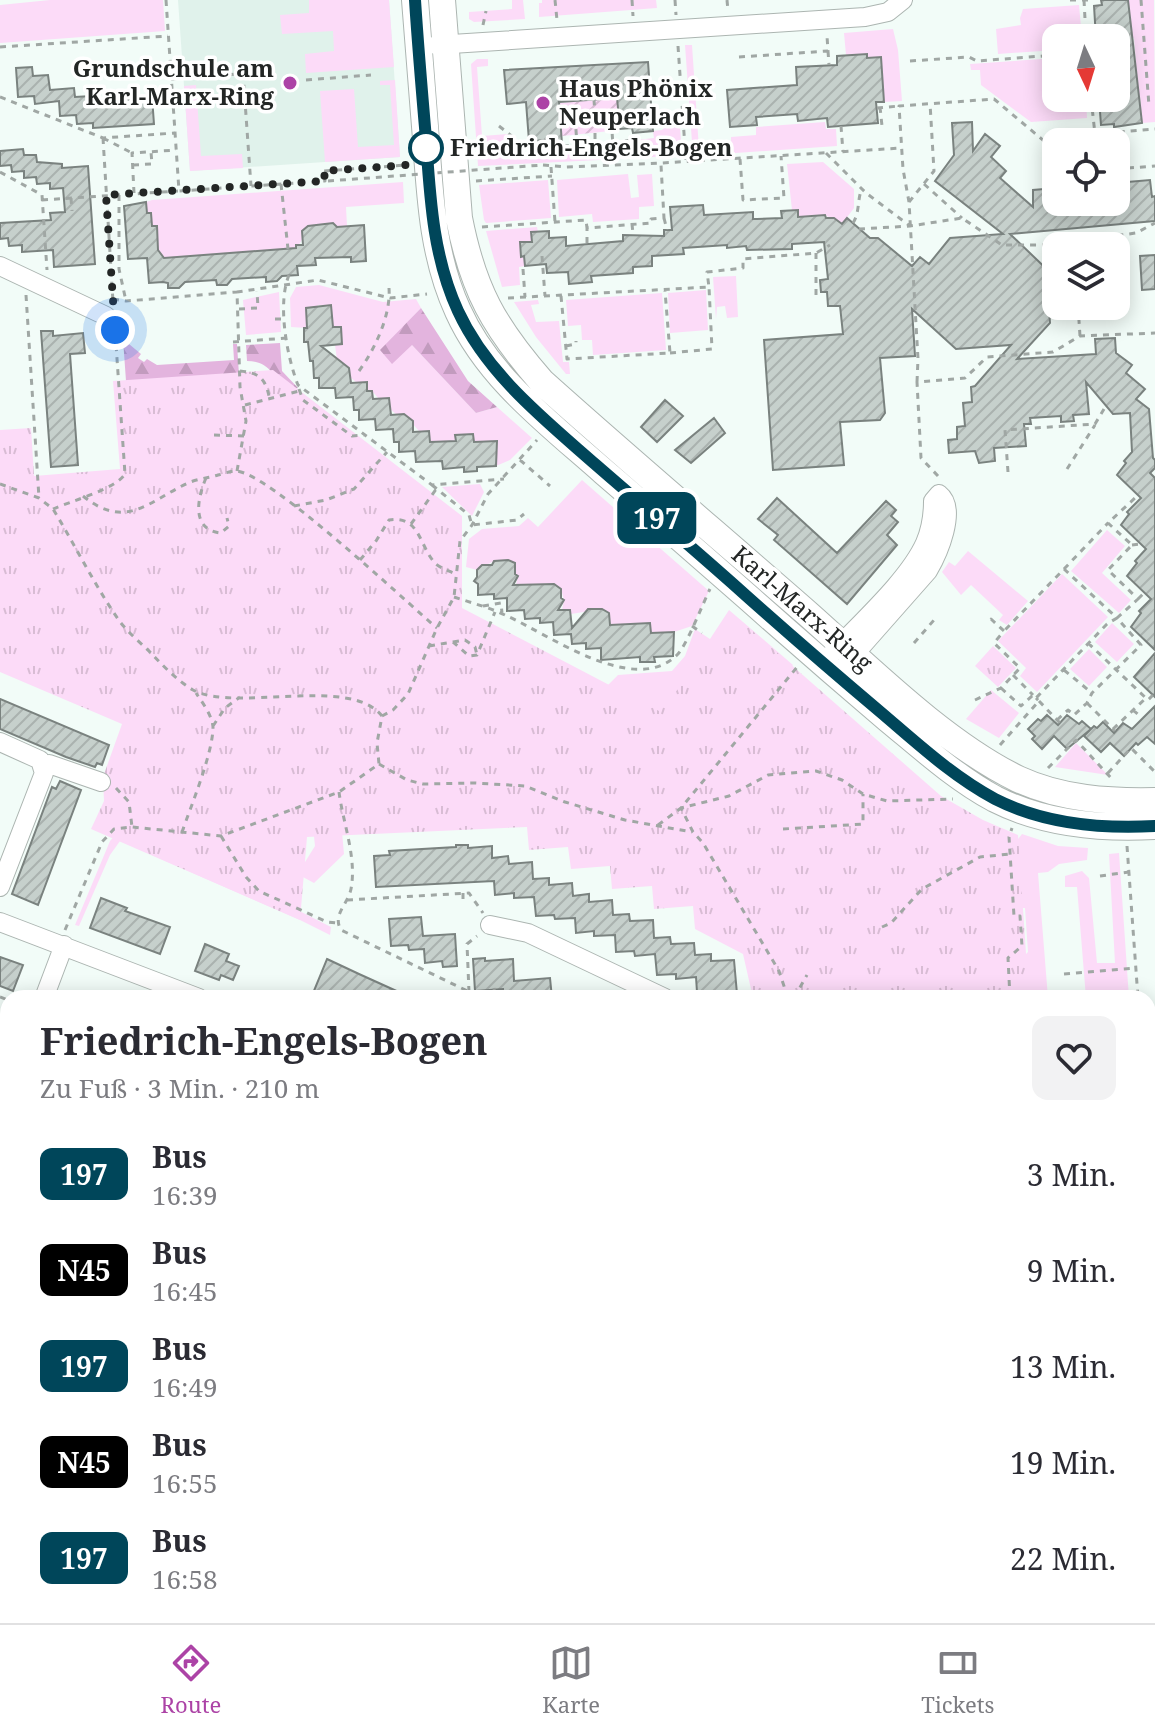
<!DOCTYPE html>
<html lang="de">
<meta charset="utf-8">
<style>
:root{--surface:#fff;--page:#f2f2f3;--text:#2b2b33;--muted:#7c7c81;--line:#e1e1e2;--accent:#ac43a6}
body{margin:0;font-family:"Noto Serif",serif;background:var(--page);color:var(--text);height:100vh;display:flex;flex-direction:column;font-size:30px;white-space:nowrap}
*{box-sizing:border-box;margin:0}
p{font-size:26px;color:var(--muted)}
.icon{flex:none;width:44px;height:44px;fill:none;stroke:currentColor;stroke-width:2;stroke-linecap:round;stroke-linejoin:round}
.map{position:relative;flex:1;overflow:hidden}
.sheet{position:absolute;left:0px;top:990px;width:1156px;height:634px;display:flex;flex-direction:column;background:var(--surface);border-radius:24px 24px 0 0;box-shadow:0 4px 20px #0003}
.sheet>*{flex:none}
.badge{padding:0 16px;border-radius:12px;font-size:28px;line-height:52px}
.needle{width:52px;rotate:176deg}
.controls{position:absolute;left:1042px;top:24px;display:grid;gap:16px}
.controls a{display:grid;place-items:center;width:88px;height:88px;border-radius:16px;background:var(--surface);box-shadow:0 4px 20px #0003;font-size:40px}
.you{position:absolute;width:40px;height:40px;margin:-20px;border:6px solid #fff;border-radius:50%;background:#1a73e8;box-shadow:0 0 0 12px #1a73e833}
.map>.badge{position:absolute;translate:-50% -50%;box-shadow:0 0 0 4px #fff}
.round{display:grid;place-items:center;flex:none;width:84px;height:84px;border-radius:16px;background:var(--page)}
.overview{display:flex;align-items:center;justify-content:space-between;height:136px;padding:0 40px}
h1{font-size:38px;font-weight:700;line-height:60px}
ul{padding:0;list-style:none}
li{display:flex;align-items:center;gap:24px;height:96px;padding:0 40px}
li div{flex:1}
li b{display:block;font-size:30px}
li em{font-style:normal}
li .badge{min-width:88px;font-weight:700;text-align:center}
.dock{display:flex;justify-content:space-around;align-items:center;height:112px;border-top:2px solid var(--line);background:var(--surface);font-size:22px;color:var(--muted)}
.dock a{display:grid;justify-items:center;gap:4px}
.dock .selected{color:var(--accent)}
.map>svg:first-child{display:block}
.built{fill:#e0f2eb}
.grass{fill:#fcdbf8}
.forest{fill:url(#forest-firs)}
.park{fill:url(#park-tufts)}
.garden{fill:url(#garden-furrows)}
.building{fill:url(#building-hatch);stroke:#7a827f;stroke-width:2}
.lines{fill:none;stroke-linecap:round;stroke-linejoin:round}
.minor-casing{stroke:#acb5b1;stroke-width:20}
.secondary-casing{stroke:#acb5b1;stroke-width:28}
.path{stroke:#a0a7a4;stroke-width:3;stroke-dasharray:6 6;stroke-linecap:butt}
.minor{stroke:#fff;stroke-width:18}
.secondary{stroke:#fff;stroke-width:26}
.path-bridge{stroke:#a0a7a4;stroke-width:3;stroke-dasharray:6 6;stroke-linecap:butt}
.line-casing{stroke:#fff;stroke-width:18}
.line{stroke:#00465a;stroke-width:12}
.walk{stroke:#232625;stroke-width:8;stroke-dasharray:0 14.4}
.poi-dot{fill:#ac43a6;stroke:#fff;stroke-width:3}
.stop-dot{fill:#fff;stroke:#00465a;stroke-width:4}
.labels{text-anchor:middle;stroke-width:7;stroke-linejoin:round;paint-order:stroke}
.poi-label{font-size:24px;font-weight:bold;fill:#232625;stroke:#fff;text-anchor:end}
.stop-label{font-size:24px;font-weight:bold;fill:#232625;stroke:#fff;text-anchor:start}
.street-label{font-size:24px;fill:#232625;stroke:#fff}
</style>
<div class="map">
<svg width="1155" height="1623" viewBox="0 0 1155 1623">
<defs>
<pattern id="forest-firs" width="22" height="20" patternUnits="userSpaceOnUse" patternTransform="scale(2)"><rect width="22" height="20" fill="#e3b4de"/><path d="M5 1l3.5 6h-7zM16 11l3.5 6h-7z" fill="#c29bbe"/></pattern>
<pattern id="park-tufts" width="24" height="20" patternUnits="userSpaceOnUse" patternTransform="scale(2)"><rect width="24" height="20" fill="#fcdbf8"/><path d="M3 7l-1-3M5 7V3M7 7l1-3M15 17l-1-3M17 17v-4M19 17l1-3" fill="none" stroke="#d8bcd4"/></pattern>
<pattern id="garden-furrows" width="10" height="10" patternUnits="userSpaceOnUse" patternTransform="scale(2)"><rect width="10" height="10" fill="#fcdbf8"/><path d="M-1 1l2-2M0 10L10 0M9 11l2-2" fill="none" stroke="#d8bcd4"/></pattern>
<pattern id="building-hatch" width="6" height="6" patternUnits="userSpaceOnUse" patternTransform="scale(2)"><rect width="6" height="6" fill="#c6d0cc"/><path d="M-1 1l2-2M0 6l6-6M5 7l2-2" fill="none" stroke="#aab2af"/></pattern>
</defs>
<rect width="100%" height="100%" fill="#f2fcf8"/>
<path class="built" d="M178,0H389L400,157L190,171Z"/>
<path class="grass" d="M50,0H163L165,31L0,43V5Z
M309,0H389L394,67L306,73L305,54L334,51L333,31L282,34L280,15L309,13Z
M512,0H523L525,19L474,22L469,19V12L512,9Z
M542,0H656L657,8L539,17V3H542Z
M1128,0H1154L1155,122L1142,123L1140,96L1137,95L1133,62H1136L1134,38H1130Z
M1079,5L1082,38H1056V50L998,54L996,29L1021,25L1020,18L1023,9Z
M893,29L898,50L902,101L884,102L867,54L846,55L844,33Z
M685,45H692L699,149L731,147V137L756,135V127L825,122L826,129H836L837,146L693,156Z
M1056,58V98H1086L1087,118L1031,122L981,85L980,70H971L970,64Z
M477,59H488V66L477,67L482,136L508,134L509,148H524L525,153L610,147L619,159L478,166L471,64Z
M395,80L400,157L325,162L320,91L354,89L358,147L394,145L390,85H380V81Z
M196,85L201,156L242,154L243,168L190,171L184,86Z
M679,113L682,155L638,158L637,140L654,138L653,131L662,130Z
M823,162L854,189V208L842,224L825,215L798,217V210H792L787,164Z
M628,174L631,198L639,197L637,175L652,174L654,206L639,207V219L593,222L592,214L559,217L557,180Z
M548,180L551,218L486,223L484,220L479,185Z
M403,182L404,203L346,207L347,226L337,227L332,223L311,226L296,249L164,258L155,245L157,226H152L151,213H147L146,202L152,200Z
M537,227L538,232L531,233L532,242L520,243L525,266L519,267L520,285L502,287L486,231Z
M736,276L738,317L727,318L725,306L717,307L716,319L713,277Z
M319,285L383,302L416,299L421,308L380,351L412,345L476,413L497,407L532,438L510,460L496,466V441L474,442L473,434L455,435L456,442H430L429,433L419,431L404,414L397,415L390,409L389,400L379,399L372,391H367L365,382L357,383L350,377L347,366L338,367L335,345L342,344L341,327H333L331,305H318L307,328L291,327L290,298L296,287Z
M706,290L708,330L670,333L668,293Z
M279,292L281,332L246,335L243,300Z
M662,293L666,350L593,355L592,340H582L581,325L568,326L566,300Z
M538,300L539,304L531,305L536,322L559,321L563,362H569L570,374H566L536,337L514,302Z
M582,480L709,591L692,626L674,632L651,633L613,625L610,623L609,613L602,609L571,614L570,610H562L564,600L561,589H524V585H516L518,576L515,574V563L494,561L477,570L466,567L469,539L482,529L519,526L528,518L538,527Z
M480,484L484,492L472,516L442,487Z
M1107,530L1125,546L1102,573L1131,600L1119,613L1071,571Z
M968,551L1028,601L1007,625L999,620L1003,615L971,585L961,595L942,572L949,562L955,566Z
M1062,574L1108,617L1037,692L1020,676L1026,668L998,641Z
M729,610L793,665L681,800L605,688L618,675L672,671L685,656L695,629L710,639Z
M1112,623L1134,644L1117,662L1095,642Z
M1089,649L1107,667L1089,686L1070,669Z
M991,690L1019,713L999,738L966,719Z
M1076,743L1108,775L1055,767Z
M340,810L344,854L314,883L288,869L293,861L305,862L315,846L312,817Z
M118,832L252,887L331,927L330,935L300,920L120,841L110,855L79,926L75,925L110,841Z
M1022,834L1058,846L1088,848L1087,860L1059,864L1048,872L1038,873L1048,998H1015L1014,966L1028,952L1025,908H1019L1015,843Z
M1119,853L1129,998H1086L1077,887H1065V876L1082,871L1089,878L1097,963H1115L1109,854Z"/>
<path class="forest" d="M421,308L468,381L497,407L476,413L412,345L392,364L380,350Z
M123,339L141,354L138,358L144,362L147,359L157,365L234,360L233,344H237L239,375L127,395Z
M280,343L282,371L298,388L284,391C274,375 268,361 247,361L246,345Z"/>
<path class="park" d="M273,370L462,516V608L659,711L739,619L941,796L983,820L1018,835L1029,998H753L743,954L695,929L693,906L654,909L652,886L612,889L610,866L571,869L568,847L529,850L527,827L307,837L300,920L91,829L104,801L103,777L122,724L0,672V430L31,428L34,476L120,469L113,381Z
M993,646L1016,668L998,687L975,666Z
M1148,1115H1155V1231L1148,1229Z"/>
<path class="garden" d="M617,98L620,130L562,136L559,103Z"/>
<path class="building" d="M1101,0H1128L1142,123L1114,127V124L1101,125L1099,98H1116V38H1096L1094,6L1102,5Z
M867,54V58L881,57L884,102H876L878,123L828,127L827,118L798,121L797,114L756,117L757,125L730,127L727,90L797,85L796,67L837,65V56Z
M648,62L653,131L633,133L632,128L620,129L617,98L559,102L562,144L548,145L547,140L529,141L526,102L507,104L504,70Z
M32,67L33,76L48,75L50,90L74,88L75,97L91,96L92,101L152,97L154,124L93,128V123L77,124L76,115L60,116L59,101L35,104L34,96L18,97L16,68Z
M972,122L973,151L985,134L1000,146L991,157L1006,171L1000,178L1033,207V190L1056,188V202H1116V183L1150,180L1152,197L1155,196V221L1010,234L1056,278L1047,279L1050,323L1017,359L1096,354L1095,339L1115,338L1116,353L1132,365L1126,373L1145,389L1136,399L1149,409L1153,458L1155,460V468L1150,473L1155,478V650L1131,627L1141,613L1139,611L1151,599L1127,576L1137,563L1135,561L1146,549L1121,525L1129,514L1127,512L1141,498L1117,475L1126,463L1124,461L1132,452L1130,413L1113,414L1086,382L1089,414L1073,415L1074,421L1061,422V416L1030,418L1031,424H1024L1026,446L994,448L995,461L979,463L975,451L949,453L948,440L957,439V427L965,426L963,403L972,402L971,387L975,386L1011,345L956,349L912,309L915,356L880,358L885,413L880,420L840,422L844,465L773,470L764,340L843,334L840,306H828L827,292H821L820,280L828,279L824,242L792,244V249L747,250L746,246L727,248V245L683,248L684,254L652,256V266L633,267V273L591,276L592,282L569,284L568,272L547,273L546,264L525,266L524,256L521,257L520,242H532L531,232L549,231V238L566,237V246L623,241V235L664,236V230H672L670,207L703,205L704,215L753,212V219H757L782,218L781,211L798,210V217L825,215L826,218H834L842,224L847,218L870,238H878L912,266L920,257L929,264L950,238L1003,234L935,181L954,155L952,123Z
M23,149L24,155H36L37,162L62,164V168L88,166L95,264L54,267L53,250L22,252V245L9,246L8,238L0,239V223L51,220L50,213L65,212L63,188L50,189V183L37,184L36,177L24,178V171L12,172L11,165L0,166V151Z
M146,202L147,213H151L152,226H157L158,250L164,258L296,248V245H303L302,231L308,226L333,223L337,227L364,225L366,261L351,262V257L315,258L316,265L297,266L298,275L282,276L277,281L266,282V277L232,279L227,285H217L216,280L185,282L179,288H168V283L163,282L149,283L147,258L128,259L124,206Z
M1155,255V289L1142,290L1140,256Z
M331,305L333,327H341L342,344L321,346L349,368L351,383L367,382V391H372L373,399L389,398L391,415L404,414L413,421V432L429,431L430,442L456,441L455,435L473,434L474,442L497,441L496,466L477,467V471L464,472V467L443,469L442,461L416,462L415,451L399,452V442H394L393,429L376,430L375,419L359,420V410H354L353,397L336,398L335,388H319V378H314L313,361H310L308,342H304V328H307L306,308Z
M41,331H53V336L83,333L85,353L70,354L78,465L51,467Z
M665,400L683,416L657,442L641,427Z
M714,418L725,433L691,463L675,450Z
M777,498L837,553L886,501L896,510L891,516L898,522L887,535L897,545L847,604L774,540L778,535L758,519Z
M508,560L515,563V574L518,576L513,585L554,584L561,589V598L564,600L558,610H570L572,628L588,609H602L609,613L610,625L650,623L651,633L674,632L673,656L654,657L655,662H640V657L601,660V648L586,649V643L572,644L571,634L554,635L553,622L540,623V618L525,619L524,610L507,611V598L494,599V594L478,595V584L474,581L477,577V570L482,565H492L494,561Z
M1155,653V697L1134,677Z
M0,699L109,745L102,765L97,763L95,767L66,757L0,729Z
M1155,706V744L1147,737L1138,745L1136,743L1124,756L1110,743L1101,752L1084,736L1094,726L1097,728L1103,722L1114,733L1123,723L1132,729Z
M1047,715L1058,725L1067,715L1079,724L1082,721L1091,729L1067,749L1054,736L1042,749L1032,739L1035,736L1028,729L1038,719L1041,721Z
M60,781L81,790L38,905L12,894L52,787L56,789Z
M456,845H468V848L492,846V858L508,856L509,864L532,862L533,879L549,878V885L572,883L573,896L589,894V902L612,900L613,915L629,914L630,921L653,920L654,938L670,937L671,944L694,943L695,955L711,954V961L734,960L737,994L716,996V991L697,992L696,977L676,979V974L657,975L655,954L635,956L634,951L616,952L615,935L594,936V931L576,933L575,918L555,919L554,915L536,916L534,897L514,898V893L495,895L494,881L376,887L374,856L390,855L389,851L456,847Z
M101,898L127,908L125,911L170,927L160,954L90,928Z
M421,917L423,936L455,934L457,966L443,967L442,961L425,963L424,949L409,950L408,945L391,946L389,919Z
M205,944L229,954L226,961L239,966L233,980L221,975L219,980L195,971Z
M0,957L23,965L13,991L0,986Z
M485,958V961L513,959L514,981L550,978L552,998L503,996V989L475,991L473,959Z
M327,959L359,974L412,998H311Z"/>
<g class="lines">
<g class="minor-casing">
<path id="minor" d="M436,45L865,17L888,12L903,0
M0,266L106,316
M833,652C861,622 909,579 925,543C931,529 933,515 933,501L939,494C958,509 938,554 928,571L846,664
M0,742L40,760L44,773L0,887
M42,766L49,764L101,782
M0,922L199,998
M490,925L528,933L665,998
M44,998L64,945
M0,1119L8,1098
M0,1335L8,1338
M1148,1414L1155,1417
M204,1616L220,1623
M626,1616L640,1623
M33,1623L35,1616
M342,1623L345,1616
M503,1623L506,1616
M778,1623L782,1616"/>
</g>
<g class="secondary-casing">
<path id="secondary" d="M415,0C419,46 422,93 426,139C430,198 433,257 458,311C488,378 550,424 604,472C653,514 702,557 751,600C796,640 842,680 888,719C922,747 956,778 995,799C1044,824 1101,829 1155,826
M442,0L459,218C473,290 494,327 542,382C630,461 720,537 808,614C870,669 944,743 1018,779C1061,799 1109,802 1155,801"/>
</g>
<path class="path" d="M166,0L179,191L325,181L324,171L407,165
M555,0L557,20
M632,0L633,16
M675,0L676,15
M727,0L728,11
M1070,0H1088
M1084,0L1086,38
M1141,0L1149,106
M483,25L486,11
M678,46L686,162
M0,47L168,36
M828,51L829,65
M739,57L828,51L827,36
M910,61L969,57L977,61L1056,55
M243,73L251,186
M171,79L263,72
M306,80L371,75
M0,97L103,138L175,133
M1091,98L1095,134L1155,129
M880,107L882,126
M877,108L899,106
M499,126L528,149L577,145L575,116L595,114L594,100
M841,126L843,152
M103,138L113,302
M103,138L132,153
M613,142L633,140
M577,145H595V114L607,113L611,116L613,146L632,158
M595,145L613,146
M826,153L866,193L910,226
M740,159L743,200L784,198L781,156
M133,165L152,164L151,152
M543,165L566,167L661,163L902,148
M551,167L555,222
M1116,169L1155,166
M0,172L42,195L47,270
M476,181L552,176
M281,184L288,249
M924,184L962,218
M134,193L132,153L176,150
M119,195V269L126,301
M71,198L72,211
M42,200L178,191
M909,202L934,171L930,103
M664,218L667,230
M853,223C860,212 857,200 862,188
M632,224L633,234
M482,227L586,220L587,228L651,223V219L664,218L661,165
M859,229L910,226L962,218L1002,245H1045L1056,251
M587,243V228
M1046,245L1136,233L1155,223
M816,253V296
M542,256L545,296
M523,269L525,297
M289,275C277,304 287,357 298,385L432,485L504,479
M26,295L39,498
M561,296L567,359L670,353L665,291
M508,298L709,287L707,272L743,268V259L816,253L830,245
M113,299L126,301L237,292
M1078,306L1080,336
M239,309L258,308L257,291
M275,319H285
M233,342L287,338
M566,346L576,344V341
M670,353L712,349L709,287
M240,371C259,373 265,378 269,396
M359,371C375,349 391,315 389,288
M917,382L918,359L909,202L903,169L899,106L994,99L1056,151
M299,389L303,400L352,436L365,435
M245,405L299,391
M214,435L244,436
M520,460L550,486
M1067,469L1095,425
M237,471L246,421L240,387L237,292L318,280L390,298L427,294
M1008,472L1005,430L1095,424L1104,409
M938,476L921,458L917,382L965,378L987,357L1053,352L1080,336L1155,333
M206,478C197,499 191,530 221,533L229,526L227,518
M0,484L39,498L53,509C75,545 94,584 118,619C127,632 141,643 152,654C164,667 178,681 193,690C235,713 350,675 382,716L377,743L379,764
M432,485L469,515L472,525L517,520L524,514
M83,496C126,531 149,501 188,483C197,479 208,478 218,475C223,474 230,471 236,471C268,472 404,600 437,628
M294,506L326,500L354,489L387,452
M53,509C71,501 116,489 125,474L115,330
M411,524L437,488
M1132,545L1140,544
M360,560L376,541L389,520C419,515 419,544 434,562C439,568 450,571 457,575
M1064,569L1108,523
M454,597C472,603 491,608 507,616C550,635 634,697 677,655C686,647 703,603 710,589
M1138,599L1145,592
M483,606L501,603L502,613
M692,626L702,633
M453,642L465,640L475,647L477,655
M914,643L934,620
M1088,643L1148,700L1153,695
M429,646L453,642L469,656L477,655L495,612
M1064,670L1092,693
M1013,675L1033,695
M1001,688L1021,706L1033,695L1036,698L1107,624L1117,618L1064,569L1004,631
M975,700L1001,688L1020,668L994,643L1004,631L991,619L988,622
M1039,701L1060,723
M1087,703L1115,731
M1133,710L1142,718
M382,716L393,710L408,694L437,628L454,597L460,541L472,525L488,494L537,440
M1057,720L1068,710L1074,715L1087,703L1092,693L1141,645L1117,618L1138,599L1108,570L1132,545L1108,523L1135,498
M213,726L225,708L240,697
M1113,729L1146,698
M1000,745L1039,701L1036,698
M379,764L407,780L423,784L475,783L525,786L565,802L625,820L692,832
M1048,768L1076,740L1112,779
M1108,773L1131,748L1155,772
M116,788L129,802L132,827
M339,792C343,823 357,858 351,889C348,904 332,915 341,930L482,998
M658,825L681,808L798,666
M783,829L863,824V794
M182,832C191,806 213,753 213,727C212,715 202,702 196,693
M221,836L246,877L259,891L327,922L337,923
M1127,846L1138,998
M1100,876L1129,872
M463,893V904
M347,900L469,893L483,913
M882,927L891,923L922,889L980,857L1010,854
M65,930L102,842L114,829L132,827L221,836L339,792L379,764
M1064,974L1136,968
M494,988L495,998
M469,992L467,944L477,936
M0,997L8,1000
M788,998L779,971L703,843L693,832L681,808L729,796L768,775L816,771L842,780L863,794L887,801L953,799
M794,998L807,975
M1010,998L1008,958L1022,946L1020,916H1014L1009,837L1012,828
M0,1063L8,1066
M1148,1081L1155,1086
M1148,1115L1155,1114
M1148,1143H1155
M0,1156L8,1159
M0,1224L8,1228
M1148,1284L1155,1287
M0,1369L5,1355
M0,1441L8,1443
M0,1514L8,1517"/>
<use href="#minor" class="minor"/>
<use href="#secondary" class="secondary"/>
<path class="path-bridge" d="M328,181L543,165"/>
</g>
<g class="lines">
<g class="line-casing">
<path id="line" d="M415,0C418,46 422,93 426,139C430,198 433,257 458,311C487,374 544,419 595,464C641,504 687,543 732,583C782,628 833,672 884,715C919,745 954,777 995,799C1044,824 1101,829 1155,826"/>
</g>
<use href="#line" class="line"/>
<path class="walk" d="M115,330L106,195L325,181L324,171L407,165L426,148"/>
</g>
<g class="poi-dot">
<circle cx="290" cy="83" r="8"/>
<circle cx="543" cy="103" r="8"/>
</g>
<circle class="stop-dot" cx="426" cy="148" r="16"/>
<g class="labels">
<g class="poi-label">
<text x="274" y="77">Grundschule am<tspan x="274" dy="28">Karl-Marx-Ring</tspan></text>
<text x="559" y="97" text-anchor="start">Haus Phönix<tspan x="559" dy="28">Neuperlach</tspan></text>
</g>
<g class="stop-label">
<text x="450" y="156">Friedrich-Engels-Bogen</text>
</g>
<g class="street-label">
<text transform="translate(802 609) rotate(41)" y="8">Karl-Marx-Ring</text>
</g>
</g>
</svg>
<div class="controls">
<a><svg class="needle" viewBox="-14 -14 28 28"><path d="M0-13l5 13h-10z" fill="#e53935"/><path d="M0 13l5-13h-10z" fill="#7c7c81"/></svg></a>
<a><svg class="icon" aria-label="locate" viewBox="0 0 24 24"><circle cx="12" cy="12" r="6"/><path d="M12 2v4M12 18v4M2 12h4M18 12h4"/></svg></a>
<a><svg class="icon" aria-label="layers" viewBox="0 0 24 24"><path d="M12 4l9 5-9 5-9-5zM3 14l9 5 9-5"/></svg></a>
</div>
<div class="you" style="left:115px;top:330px"></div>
<b class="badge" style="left:657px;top:518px;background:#00465a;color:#fff">197</b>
<section class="sheet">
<div class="overview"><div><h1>Friedrich-Engels-Bogen</h1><p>Zu Fuß · 3 Min. · 210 m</p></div><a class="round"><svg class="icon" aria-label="heart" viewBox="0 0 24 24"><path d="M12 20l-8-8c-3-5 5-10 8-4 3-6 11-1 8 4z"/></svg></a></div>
<ul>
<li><span class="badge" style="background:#00465a;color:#fff">197</span><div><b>Bus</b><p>16:39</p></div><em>3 Min.</em></li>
<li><span class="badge" style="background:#000;color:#fff">N45</span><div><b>Bus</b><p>16:45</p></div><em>9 Min.</em></li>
<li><span class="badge" style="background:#00465a;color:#fff">197</span><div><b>Bus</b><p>16:49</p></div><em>13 Min.</em></li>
<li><span class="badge" style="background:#000;color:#fff">N45</span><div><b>Bus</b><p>16:55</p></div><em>19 Min.</em></li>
<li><span class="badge" style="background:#00465a;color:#fff">197</span><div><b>Bus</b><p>16:58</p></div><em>22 Min.</em></li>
</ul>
</section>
</div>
<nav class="dock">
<a class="selected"><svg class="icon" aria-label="directions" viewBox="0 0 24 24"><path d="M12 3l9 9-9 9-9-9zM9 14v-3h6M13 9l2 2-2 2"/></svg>Route</a>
<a><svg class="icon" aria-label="map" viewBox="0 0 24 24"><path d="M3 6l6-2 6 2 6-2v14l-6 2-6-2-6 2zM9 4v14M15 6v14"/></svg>Karte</a>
<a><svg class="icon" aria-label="tickets" viewBox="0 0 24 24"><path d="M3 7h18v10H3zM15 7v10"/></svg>Tickets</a>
</nav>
